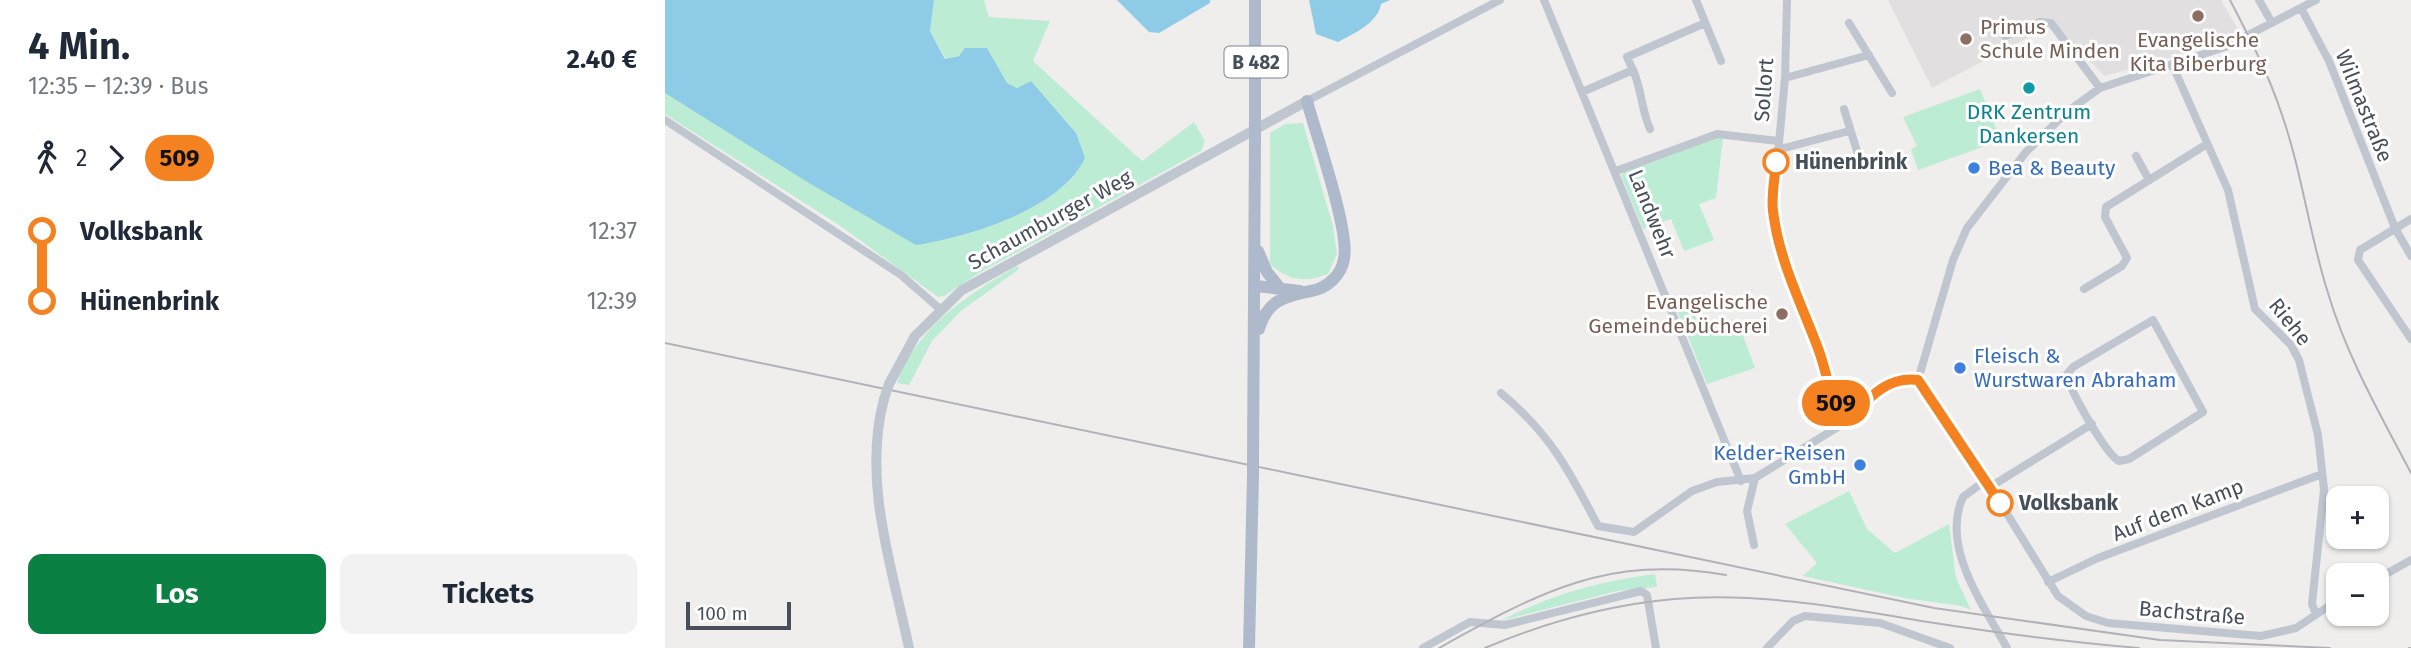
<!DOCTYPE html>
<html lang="de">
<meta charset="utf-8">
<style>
:root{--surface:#fff;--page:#f2f2f3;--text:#1f2937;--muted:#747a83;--accent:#0b8043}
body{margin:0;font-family:"Fira Sans",sans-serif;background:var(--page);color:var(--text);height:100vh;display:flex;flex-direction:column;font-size:26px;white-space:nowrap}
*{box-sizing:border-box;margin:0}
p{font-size:23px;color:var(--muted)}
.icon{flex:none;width:38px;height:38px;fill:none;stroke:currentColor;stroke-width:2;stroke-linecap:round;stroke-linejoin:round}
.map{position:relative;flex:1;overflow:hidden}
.panel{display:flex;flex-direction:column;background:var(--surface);width:665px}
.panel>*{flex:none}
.badge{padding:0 14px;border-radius:23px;font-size:24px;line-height:46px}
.tools{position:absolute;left:1661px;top:486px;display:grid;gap:14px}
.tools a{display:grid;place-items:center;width:63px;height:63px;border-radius:14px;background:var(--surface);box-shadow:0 2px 5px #0004;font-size:35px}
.scale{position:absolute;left:21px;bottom:18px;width:105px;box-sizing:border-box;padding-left:7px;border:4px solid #474f5a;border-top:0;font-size:19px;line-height:24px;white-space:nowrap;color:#474f5a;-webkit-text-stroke:5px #fff;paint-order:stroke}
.map>.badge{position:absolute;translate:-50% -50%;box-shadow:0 0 0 4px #fff}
.legs{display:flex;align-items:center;gap:10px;height:77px;padding:0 28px;font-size:23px}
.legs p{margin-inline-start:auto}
.headline{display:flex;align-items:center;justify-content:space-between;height:119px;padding:0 28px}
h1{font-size:38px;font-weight:700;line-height:52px}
.cta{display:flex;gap:14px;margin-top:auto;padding:14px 28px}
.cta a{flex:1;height:80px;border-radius:14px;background:var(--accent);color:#fff;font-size:28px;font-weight:700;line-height:80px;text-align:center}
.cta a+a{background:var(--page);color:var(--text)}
ul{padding:0 28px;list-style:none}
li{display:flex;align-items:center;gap:24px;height:70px;font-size:26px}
li i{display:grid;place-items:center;width:10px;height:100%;margin:0 9px;background:currentColor}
li i::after{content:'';width:18px;height:18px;margin:-9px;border:5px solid;border-radius:50%;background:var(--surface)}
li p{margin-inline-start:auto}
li:first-child i{background:linear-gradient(#0000 50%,currentColor 0)}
li:last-child i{background:linear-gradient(currentColor 50%,#0000 0)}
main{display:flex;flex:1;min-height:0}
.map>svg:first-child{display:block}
.education{fill:#e1dfdf}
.green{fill:#bdecd4}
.water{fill:#8dcbe7}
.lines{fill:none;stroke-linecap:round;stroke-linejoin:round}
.minor{stroke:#bfc6cf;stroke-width:8}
.tertiary{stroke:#bfc6cf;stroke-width:10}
.primary{stroke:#aebacb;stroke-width:12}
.rail{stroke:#b0b2b7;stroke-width:2}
.tertiary-bridge{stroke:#bfc6cf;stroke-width:10}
.primary-bridge{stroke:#aebacb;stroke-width:12}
.line-1-casing{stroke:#fff;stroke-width:16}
.line-1{stroke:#f58220;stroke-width:10}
.education-dot{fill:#8d6e63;stroke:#fff;stroke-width:2.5}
.culture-dot{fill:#0f9aa8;stroke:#fff;stroke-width:2.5}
.stop-1-dot{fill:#fff;stroke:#f58220;stroke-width:3.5}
.shop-dot{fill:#3f7fe0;stroke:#fff;stroke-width:2.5}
.labels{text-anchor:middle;stroke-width:6;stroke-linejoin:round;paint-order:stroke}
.shield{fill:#fff;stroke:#7e848c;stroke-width:2}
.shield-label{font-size:19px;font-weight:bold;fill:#474f5a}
.education-label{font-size:21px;fill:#785e54;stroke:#fff;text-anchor:start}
.street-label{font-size:21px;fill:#474f5a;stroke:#fff}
.culture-label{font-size:21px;fill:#0d838f;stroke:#fff}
.stop-label{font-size:21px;font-weight:bold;fill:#474f5a;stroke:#fff;text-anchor:start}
.shop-label{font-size:21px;fill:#366cbe;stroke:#fff;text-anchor:start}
</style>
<main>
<section class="panel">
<div class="headline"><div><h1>4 Min.</h1><p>12:35 – 12:39 · Bus</p></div><b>2.40 €</b></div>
<div class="legs"><svg class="icon" aria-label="walk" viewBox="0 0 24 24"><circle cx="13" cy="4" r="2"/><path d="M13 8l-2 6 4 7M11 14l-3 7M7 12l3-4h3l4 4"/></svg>2<svg class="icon" aria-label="forward" viewBox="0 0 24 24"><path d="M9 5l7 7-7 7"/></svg><b class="badge" style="background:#f58220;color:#111">509</b></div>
<ul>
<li><i style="color:#f58220"></i><b>Volksbank</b><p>12:37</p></li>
<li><i style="color:#f58220"></i><b>Hünenbrink</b><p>12:39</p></li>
</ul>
<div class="cta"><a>Los</a><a>Tickets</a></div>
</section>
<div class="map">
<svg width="1746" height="648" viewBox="0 0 1746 648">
<rect width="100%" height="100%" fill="#f0eeed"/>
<path class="education" d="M1223,0H1556L1575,33L1521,53L1440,76L1387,25L1267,88Z"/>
<path class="green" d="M269,0H319L324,17L385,21L368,61L477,161L529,122L540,141L536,151L314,273L279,296L273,297L174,225L0,114V93L186,206L411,133L366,81L352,88L342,84L322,48L281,59L265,31Z
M1315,89L1331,128L1340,139L1253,170L1246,149L1252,146L1238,117Z
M638,123L668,226L672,254L663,274C639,283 624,281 605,264V133L620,124Z
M1050,138H1058L1051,198L1034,204L1049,240L1019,251L1006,219L978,229L956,176L959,171Z
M352,266L354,269L296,311L267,341L244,385L232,383C252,326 303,295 352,266Z
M1025,305L1035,328L1067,320L1072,332L1077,333L1090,368L1042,384L1012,310Z
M1184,491L1202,529L1230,553L1284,524L1291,578L1306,610L1296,606L1239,598L1138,576L1152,563L1120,524Z
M990,574L992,587L952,591L835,621C885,595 934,581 990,574Z"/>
<path class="water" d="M0,0H269L265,31L280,59L294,56L300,48H322L342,83L352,88L366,81L411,133L420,158C396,209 303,237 251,245L144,183L0,93Z
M452,0H545V3L494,33L484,32Z
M644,0H725L716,4C713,23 688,34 673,42L651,34Z"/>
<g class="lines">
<path class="minor" d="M879,0L1076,481
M1031,0L1056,61
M1122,0L1120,78L1108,208L1116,251L1157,361L1165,395L1185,418
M1594,0L1607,23
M1636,8L1664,61L1730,228L1746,256
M1184,23L1227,93
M1340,36L1375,22L1386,23L1435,88
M1507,64L1563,190L1590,309L1626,345L1634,360L1653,435L1659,489L1647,604L1651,614
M968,70C977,90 976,109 985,129
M1120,78L1204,55
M917,92L968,70L962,57L1040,23
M642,101L835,0
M1179,109L1196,164
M0,120L236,275L275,309
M1112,150L1184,131
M1471,156L1483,178
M951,171L1052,134L1113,141
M1746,219L1695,250L1693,260L1746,339
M1419,289L1457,266L1462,258L1440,217L1441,207L1542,144
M1488,320L1538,412L1464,459L1454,461C1441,454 1404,390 1402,374L1408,367Z
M1253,380L1288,260L1302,228L1361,152L1403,111L1435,88L1560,47L1651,0
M1253,380L1321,480L1393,596L1421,616L1443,623L1596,636L1631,628L1673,600
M836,393C885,434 904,470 933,526L969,532L1027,491L1052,482L1090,478L1176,425L1218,385L1244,379L1253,380
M1321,480L1298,497C1275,547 1319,606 1342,648
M1325,487L1427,424
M1089,545L1082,511L1090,478
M1712,579L1746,560
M1383,582L1433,558L1657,474
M758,648L805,622L840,625L976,591L982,595L991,648
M1102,648L1128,621L1140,616L1215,623L1285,648"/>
<path class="tertiary" d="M224,384L250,336L297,290L642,101
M219,399C197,481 227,567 244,648"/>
<path class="primary" d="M590,123V0
M593,251L602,272L614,287
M591,286L635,291
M594,329C602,301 619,296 646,291C662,288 676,276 679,259C685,231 651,135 642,101
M588,461L590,139
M584,648L588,475"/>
<path class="rail" d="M1565,0C1584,37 1603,73 1616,112C1637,171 1644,234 1663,293C1682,357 1715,414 1746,473
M0,343L1269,608L1495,640L1665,648
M774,648C873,593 942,554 1061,575
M820,648C881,622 943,605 1009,599C1095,592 1179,608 1263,622C1333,633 1403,642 1474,648
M1744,648H1746"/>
<path class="tertiary-bridge" d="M219,399L224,384"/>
<path class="primary-bridge" d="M590,139V123
M588,475V461"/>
</g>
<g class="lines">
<g class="line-1-casing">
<path id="line-1" d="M1111,162C1110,178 1106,196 1108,211C1114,261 1137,305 1154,351C1165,382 1160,391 1185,418C1204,398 1222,376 1253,380L1335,503"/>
</g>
<use href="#line-1" class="line-1"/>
</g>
<g class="education-dot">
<circle cx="1533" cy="16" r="7"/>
<circle cx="1301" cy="39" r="7"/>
<circle cx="1117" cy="314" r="7"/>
</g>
<circle class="culture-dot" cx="1364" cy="88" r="7"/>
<g class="stop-1-dot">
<circle cx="1111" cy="162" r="12"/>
<circle cx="1335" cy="503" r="12"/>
</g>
<g class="shop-dot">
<circle cx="1309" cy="168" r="7"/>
<circle cx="1295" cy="368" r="7"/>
<circle cx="1195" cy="465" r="7"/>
</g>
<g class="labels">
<rect class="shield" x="559.5" y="46.5" width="63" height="31" rx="5"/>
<g class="shield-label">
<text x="591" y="69">B 482</text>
</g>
<g class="education-label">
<text x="1315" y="34">Primus<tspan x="1315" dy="24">Schule Minden</tspan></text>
<text x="1533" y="47" text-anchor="middle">Evangelische<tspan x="1533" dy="24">Kita Biberburg</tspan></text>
<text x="1103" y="309" text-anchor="end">Evangelische<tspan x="1103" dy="24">Gemeindebücherei</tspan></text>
</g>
<g class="street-label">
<text transform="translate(1099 90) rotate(-86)" y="7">Sollort</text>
<text transform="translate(1699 106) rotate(68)" y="7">Wilmastraße</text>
<text transform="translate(987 214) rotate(68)" y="7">Landwehr</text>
<text transform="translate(385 220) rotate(-29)" y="7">Schaumburger Weg</text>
<text transform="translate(1625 322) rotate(51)" y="7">Riehe</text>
<text transform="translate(1513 510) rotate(-21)" y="7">Auf dem Kamp</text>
<text transform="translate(1527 613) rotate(5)" y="7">Bachstraße</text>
</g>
<g class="culture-label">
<text x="1364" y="119">DRK Zentrum<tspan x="1364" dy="24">Dankersen</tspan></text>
</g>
<g class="stop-label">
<text x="1130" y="169">Hünenbrink</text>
<text x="1354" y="510">Volksbank</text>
</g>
<g class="shop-label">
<text x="1323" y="175">Bea &amp; Beauty</text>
<text x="1309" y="363">Fleisch &amp;<tspan x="1309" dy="24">Wurstwaren Abraham</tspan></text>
<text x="1181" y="460" text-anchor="end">Kelder-Reisen<tspan x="1181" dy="24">GmbH</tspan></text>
</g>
</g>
</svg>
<div class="tools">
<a>+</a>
<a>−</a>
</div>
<div class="scale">100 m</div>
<b class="badge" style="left:1171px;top:403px;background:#f58220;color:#111">509</b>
</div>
</main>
